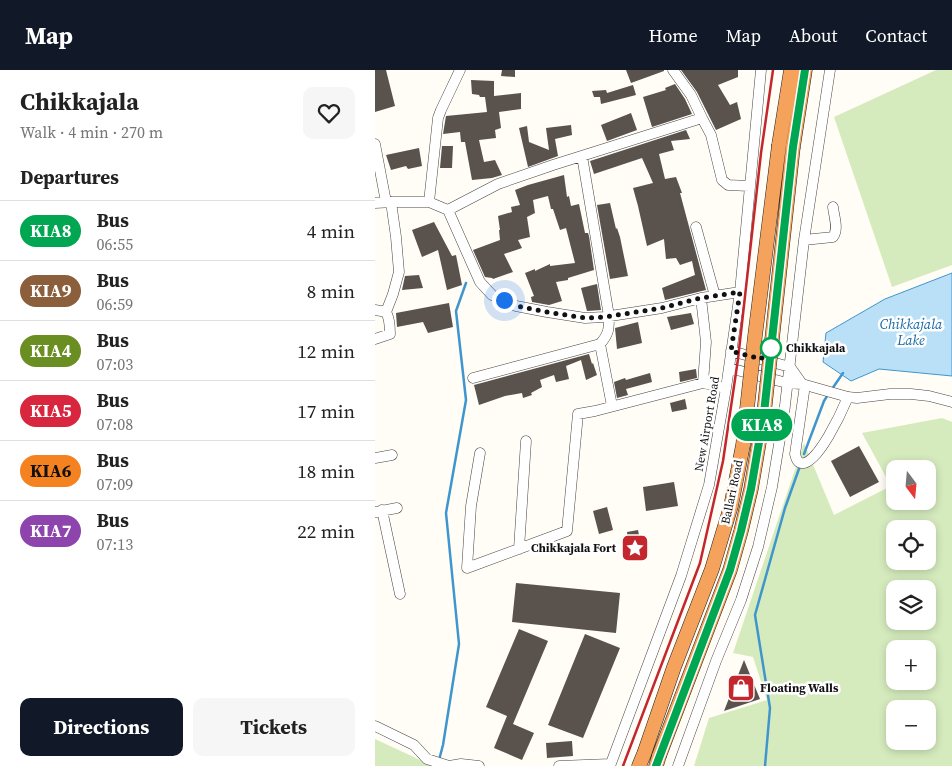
<!DOCTYPE html>
<meta charset="utf-8">
<style>
:root{--surface:#fff;--page:#f6f6f6;--text:#222;--muted:#767676;--line:#e0e0e0;--accent:#111827}
body{margin:0;font-family:"Source Serif 4",serif;background:var(--page);color:var(--text);height:100vh;display:flex;flex-direction:column;font-size:19px;white-space:nowrap}
*{box-sizing:border-box;margin:0}
p{font-size:16px;color:var(--muted)}
.icon{flex:none;width:28px;height:28px;fill:none;stroke:currentColor;stroke-width:2;stroke-linecap:round;stroke-linejoin:round}
.map{position:relative;flex:1;overflow:hidden}
.sheet{display:flex;flex-direction:column;background:var(--surface);width:375px}
.sheet>*{flex:none}
.badge{padding:0 10px;border-radius:16px;font-size:18px;line-height:32px}
.needle{width:32px;rotate:164deg}
.tools{position:absolute;left:511px;top:390px;display:grid;gap:10px}
.tools a{display:grid;place-items:center;width:50px;height:50px;border-radius:10px;background:var(--surface);box-shadow:0 2px 8px #0003;font-size:25px}
.you{position:absolute;width:25px;height:25px;margin:-12px;border:4px solid #fff;border-radius:50%;background:#1a73e8;box-shadow:0 0 0 8px #1a73e833}
.map>.badge{position:absolute;translate:-50% -50%;box-shadow:0 0 0 2px #fff}
h2{padding:0 20px;font-size:19px;line-height:45px}
.round{display:grid;place-items:center;flex:none;width:52px;height:52px;border-radius:10px;background:var(--page)}
.overview{display:flex;align-items:center;justify-content:space-between;height:85px;padding:0 20px}
h1{font-size:24px;font-weight:700;line-height:38px}
.primary-button{display:flex;gap:10px;margin-top:auto;padding:10px 20px}
.primary-button a{flex:1;height:58px;border-radius:10px;background:var(--accent);color:#fff;font-size:20px;font-weight:700;line-height:58px;text-align:center}
.primary-button a+a{background:var(--page);color:var(--text)}
ul{padding:0;list-style:none}
li{display:flex;align-items:center;gap:15px;height:60px;padding:0 20px;border-top:1px solid var(--line)}
li div{flex:1}
li b{display:block;font-size:19px}
li em{font-style:normal}
li .badge{min-width:55px;font-weight:700;text-align:center}
header{display:flex;align-items:center;gap:30px;box-sizing:border-box;height:70px;padding:0 25px;background:var(--accent);color:#fff}
header strong{font-size:24px}
nav{display:flex;gap:28px;margin-inline-start:auto;font-size:18px}
main{display:flex;flex:1;min-height:0}
.map>svg:first-child{display:block}
.green{fill:#d5ebbd;fill-rule:evenodd}
.water{fill:#b9e0f7;stroke:#3f96cf}
.lines{fill:none;stroke-linecap:round;stroke-linejoin:round}
.stream{stroke:#3f96cf;stroke-width:2.5}
.building{fill:#5a524d}
.minor-casing{stroke:#444;stroke-width:11}
.highway-casing{stroke:#222;stroke-width:15}
.minor{stroke:#fff;stroke-width:10}
.highway{stroke:#f5a25d;stroke-width:14}
.rail{stroke:#c4262e;stroke-width:2.5}
.highway-bridge-casing{stroke:#222;stroke-width:15;stroke-linecap:butt}
.highway-bridge{stroke:#f5a25d;stroke-width:14}
.line-casing{stroke:#fff;stroke-width:11}
.line{stroke:#00a651;stroke-width:8}
.walk{stroke:#111;stroke-width:5;stroke-dasharray:0 9}
.stop-dot{fill:#fff;stroke:#00a651;stroke-width:2.5}
.labels{text-anchor:middle;stroke-width:5;stroke-linejoin:round;paint-order:stroke}
.stop-label{font-size:12px;font-weight:bold;fill:#111;stroke:#fff;text-anchor:start}
.street-label{font-size:12px;fill:#111;stroke:#fff}
.poi-label{font-size:12px;font-weight:bold;fill:#111;stroke:#fff;text-anchor:end}
.water-label{font-size:14px;font-style:italic;fill:#1768a6;stroke:#fff}
</style>
<header>
<strong>Map</strong>
<nav><a>Home</a><a>Map</a><a>About</a><a>Contact</a></nav>
</header>
<main>
<section class="sheet">
<div class="overview"><div><h1>Chikkajala</h1><p>Walk · 4 min · 270 m</p></div><a class="round"><svg class="icon" aria-label="heart" viewBox="0 0 24 24"><path d="M12 20l-8-8c-3-5 5-10 8-4 3-6 11-1 8 4z"/></svg></a></div>
<h2>Departures</h2>
<ul>
<li><span class="badge" style="background:#00a651;color:#fff">KIA8</span><div><b>Bus</b><p>06:55</p></div><em>4 min</em></li>
<li><span class="badge" style="background:#8b5e3c;color:#fff">KIA9</span><div><b>Bus</b><p>06:59</p></div><em>8 min</em></li>
<li><span class="badge" style="background:#6b8e23;color:#fff">KIA4</span><div><b>Bus</b><p>07:03</p></div><em>12 min</em></li>
<li><span class="badge" style="background:#d7263d;color:#fff">KIA5</span><div><b>Bus</b><p>07:08</p></div><em>17 min</em></li>
<li><span class="badge" style="background:#f58220;color:#111">KIA6</span><div><b>Bus</b><p>07:09</p></div><em>18 min</em></li>
<li><span class="badge" style="background:#8e44ad;color:#fff">KIA7</span><div><b>Bus</b><p>07:13</p></div><em>22 min</em></li>
</ul>
<div class="primary-button"><a>Directions</a><a>Tickets</a></div>
</section>
<div class="map">
<svg width="577" height="696" viewBox="0 0 577 696">
<rect width="100%" height="100%" fill="#fffdf5"/>
<path class="green" d="M561,0H577V195L517,217L459,47Z
M567,348L577,352V696H319L334,648L392,630L378,587L358,583L429,373L459,445L516,416L487,363ZM520,399H552V431H520ZM520,459H552V491H520ZM520,519H552V551H520ZM520,579H552V611H520ZM520,639H552V671H520Z
M0,669L58,696H0Z"/>
<path class="water" d="M577,203V306L504,299L476,311L448,292L451,263L510,229Z"/>
<g class="lines">
<path class="stream" d="M457,319L468,303
M429,384L449,331L454,323
M64,690L68,675L84,574L71,443L91,330L81,241L91,213
M390,696L395,638L380,545L410,438L425,396"/>
</g>
<path class="building" d="M0,0H11L20,36L0,42Z
M127,0H140V7L126,6Z
M251,0H289V1L256,13Z
M306,0H363V7L343,15L355,35L362,32L366,49L341,60L322,22Z
M96,10L119,11V26L146,23V39L124,42L126,58L120,60L121,68L104,70L109,92L120,90L127,105L117,108L97,110L90,72H86L85,62L68,64L71,46L112,42L110,27H105L104,25L97,24Z
M300,14L310,29L317,44L277,57L268,27L291,20L290,18Z
M258,15L261,25L226,34L225,27H219L217,21L231,20L232,23Z
M256,43L262,60L232,71L226,55Z
M196,55L197,65L180,69L183,86L153,97L144,58L152,56L154,72L174,80L171,58Z
M311,60L315,69L296,71L299,80L284,84L290,109L301,107L307,123H305L331,220L290,230L287,218L320,205L317,191L305,195L301,188L291,189L289,169L272,176L263,136L258,118L278,113L267,88L219,104L215,91Z
M67,76H78L77,98H65Z
M44,78L47,96L33,99L31,96L16,100L11,85Z
M189,105L192,127L194,126L196,136L204,134L210,163H213L214,166L219,200L193,208V210L181,212L187,231L174,235L157,232L156,227L159,226L150,203L160,199V201L175,194V196L200,193L191,158L185,160L178,139H176L173,126L158,130L160,143L152,147L155,167L143,170L147,178L129,184L138,202L118,209L117,208L110,207L98,180L125,170L124,160H125L123,146L137,142L136,137L145,135L140,120L153,115Z
M235,133L241,159L242,158L245,167L253,206L235,209L222,135Z
M59,152L77,186L81,185L87,215L72,220L63,180L47,187L37,160Z
M44,205L48,218L27,220L30,206Z
M222,214L226,240L212,241L206,218Z
M74,233L78,257L53,263L48,252L22,257L21,243Z
M316,243L319,254L296,260L292,247Z
M263,252L267,273L242,279L240,258Z
M214,284L217,294L218,293L222,305L211,310L206,290L191,296L194,309L181,312L179,305L165,310L167,317L156,323L157,325L148,328L147,323L130,326L104,335L99,315Z
M321,299L322,308L305,312L304,302Z
M275,303L277,312L251,319L253,325L242,328L239,312L250,308L251,310Z
M310,329L312,339L297,342L295,333Z
M484,376L504,412L475,427L456,391Z
M299,412L303,436L271,441L268,417Z
M232,437L238,460L224,464L218,441Z
M263,460L265,470L253,472L252,462Z
M141,513L245,523L241,563L137,552Z
M144,559L173,571L138,654L159,663L147,690L119,678L132,646L111,637Z
M210,564L245,578L208,668L173,655Z
M369,590L385,629L349,641Z
M197,671L198,686L172,688L171,673Z"/>
<g class="lines">
<g class="minor-casing">
<path id="minor" d="M298,0L316,25L327,48
M0,74L11,132
M54,132L63,48L66,40L85,0
M0,133L19,132H54L73,140L105,212L117,225L141,236L172,242L210,248L229,247L287,238L326,228L365,222
M73,140L123,114L178,95L327,48L336,65L347,110L353,115L374,116
M321,157L340,226
M429,170L458,167C464,159 459,147 458,137
M326,228L331,272L328,313
M0,240L11,242C15,249 15,257 15,264L0,269
M11,242L18,224L24,202L21,167L16,132
M225,274L237,336
M356,281L415,297L427,314
M354,298L412,313L427,314L473,327L482,328L515,324H536L554,326L577,332
M98,308L225,274C234,264 234,259 234,246L207,86
M430,315L420,384C421,388 422,392 426,393C442,397 468,339 473,327
M105,383L96,436L92,498L192,461L203,344L220,341L328,313L351,318
M0,388L17,385
M7,440L25,524
M0,442L22,438
M144,479L151,371
M0,656L39,675L52,689L74,696L86,694L104,696
M184,696L235,694
M235,696L306,506L334,415L351,318L365,222L386,0
M303,696L341,591L366,530L383,477L397,417L409,344L429,170L455,0"/>
</g>
<g class="highway-casing">
<path id="highway" d="M404,75L416,0
M418,77L430,0
M264,696L269,684
M281,696L284,686"/>
</g>
<use href="#minor" class="minor"/>
<use href="#highway" class="highway"/>
<path class="rail" d="M248,696L325,493L348,391L363,289L386,83L398,0"/>
<g class="highway-bridge-casing">
<path id="highway-bridge" d="M269,684L299,597L337,499L356,436L368,375L380,266L404,75
M284,686L355,500L366,461L376,419L389,343L418,77"/>
</g>
<use href="#highway-bridge" class="highway-bridge"/>
</g>
<g class="lines">
<g class="line-casing">
<path id="line" d="M281,696L355,500L366,461L376,419L389,343L418,77L430,0"/>
</g>
<use href="#line" class="line"/>
<path class="walk" d="M129,230L141,236L172,242L210,248L229,247L287,238L326,228L365,222L356,281L386,289L396,278"/>
</g>
<defs>
<g id="sight-square" transform="scale(1.4375)"><rect x="-9" y="-9" width="18" height="18" rx="4" fill="#c4262e" stroke="#fff"/><path d="M0-6L1.8-2.2L6-1.7L2.9 1.2L3.7 5.4L0 3.3L-3.7 5.4L-2.9 1.2L-6-1.7L-1.8-2.2Z" fill="#fff"/></g>
<g id="shop-square" transform="scale(1.4375)"><rect x="-9" y="-9" width="18" height="18" rx="4" fill="#c4262e" stroke="#fff"/><path d="M-5-2.5h2.3a2.7 3.5 0 0 1 5.4 0H5L5.5 6h-11ZM-1.5-2.5h3a1.5 2.3 0 0 0-3 0Z" fill="#fff"/></g>
</defs>
<g fill-rule="evenodd">
<use href="#sight-square" x="260" y="478"/>
<use href="#shop-square" x="366" y="618"/>
</g>
<circle class="stop-dot" cx="396" cy="278" r="10"/>
<g class="labels">
<g class="stop-label">
<text x="411" y="282">Chikkajala</text>
</g>
<g class="street-label">
<text transform="translate(332 354) rotate(-80)" y="4">New Airport Road</text>
<text transform="translate(357 422) rotate(-78)" y="4">Ballari Road</text>
</g>
<g class="poi-label">
<text x="241" y="482">Chikkajala Fort</text>
<text x="385" y="622" text-anchor="start">Floating Walls</text>
</g>
<g class="water-label">
<text x="536" y="259">Chikkajala<tspan x="536" dy="16">Lake</tspan></text>
</g>
</g>
</svg>
<div class="tools">
<a><svg class="needle" viewBox="-14 -14 28 28"><path d="M0-13l5 13h-10z" fill="#e53935"/><path d="M0 13l5-13h-10z" fill="#767676"/></svg></a>
<a><svg class="icon" aria-label="locate" viewBox="0 0 24 24"><circle cx="12" cy="12" r="6"/><path d="M12 2v4M12 18v4M2 12h4M18 12h4"/></svg></a>
<a><svg class="icon" aria-label="layers" viewBox="0 0 24 24"><path d="M12 4l9 5-9 5-9-5zM3 14l9 5 9-5"/></svg></a>
<a>+</a>
<a>−</a>
</div>
<div class="you" style="left:129px;top:230px"></div>
<b class="badge" style="left:387px;top:355px;background:#00a651;color:#fff">KIA8</b>
</div>
</main>
